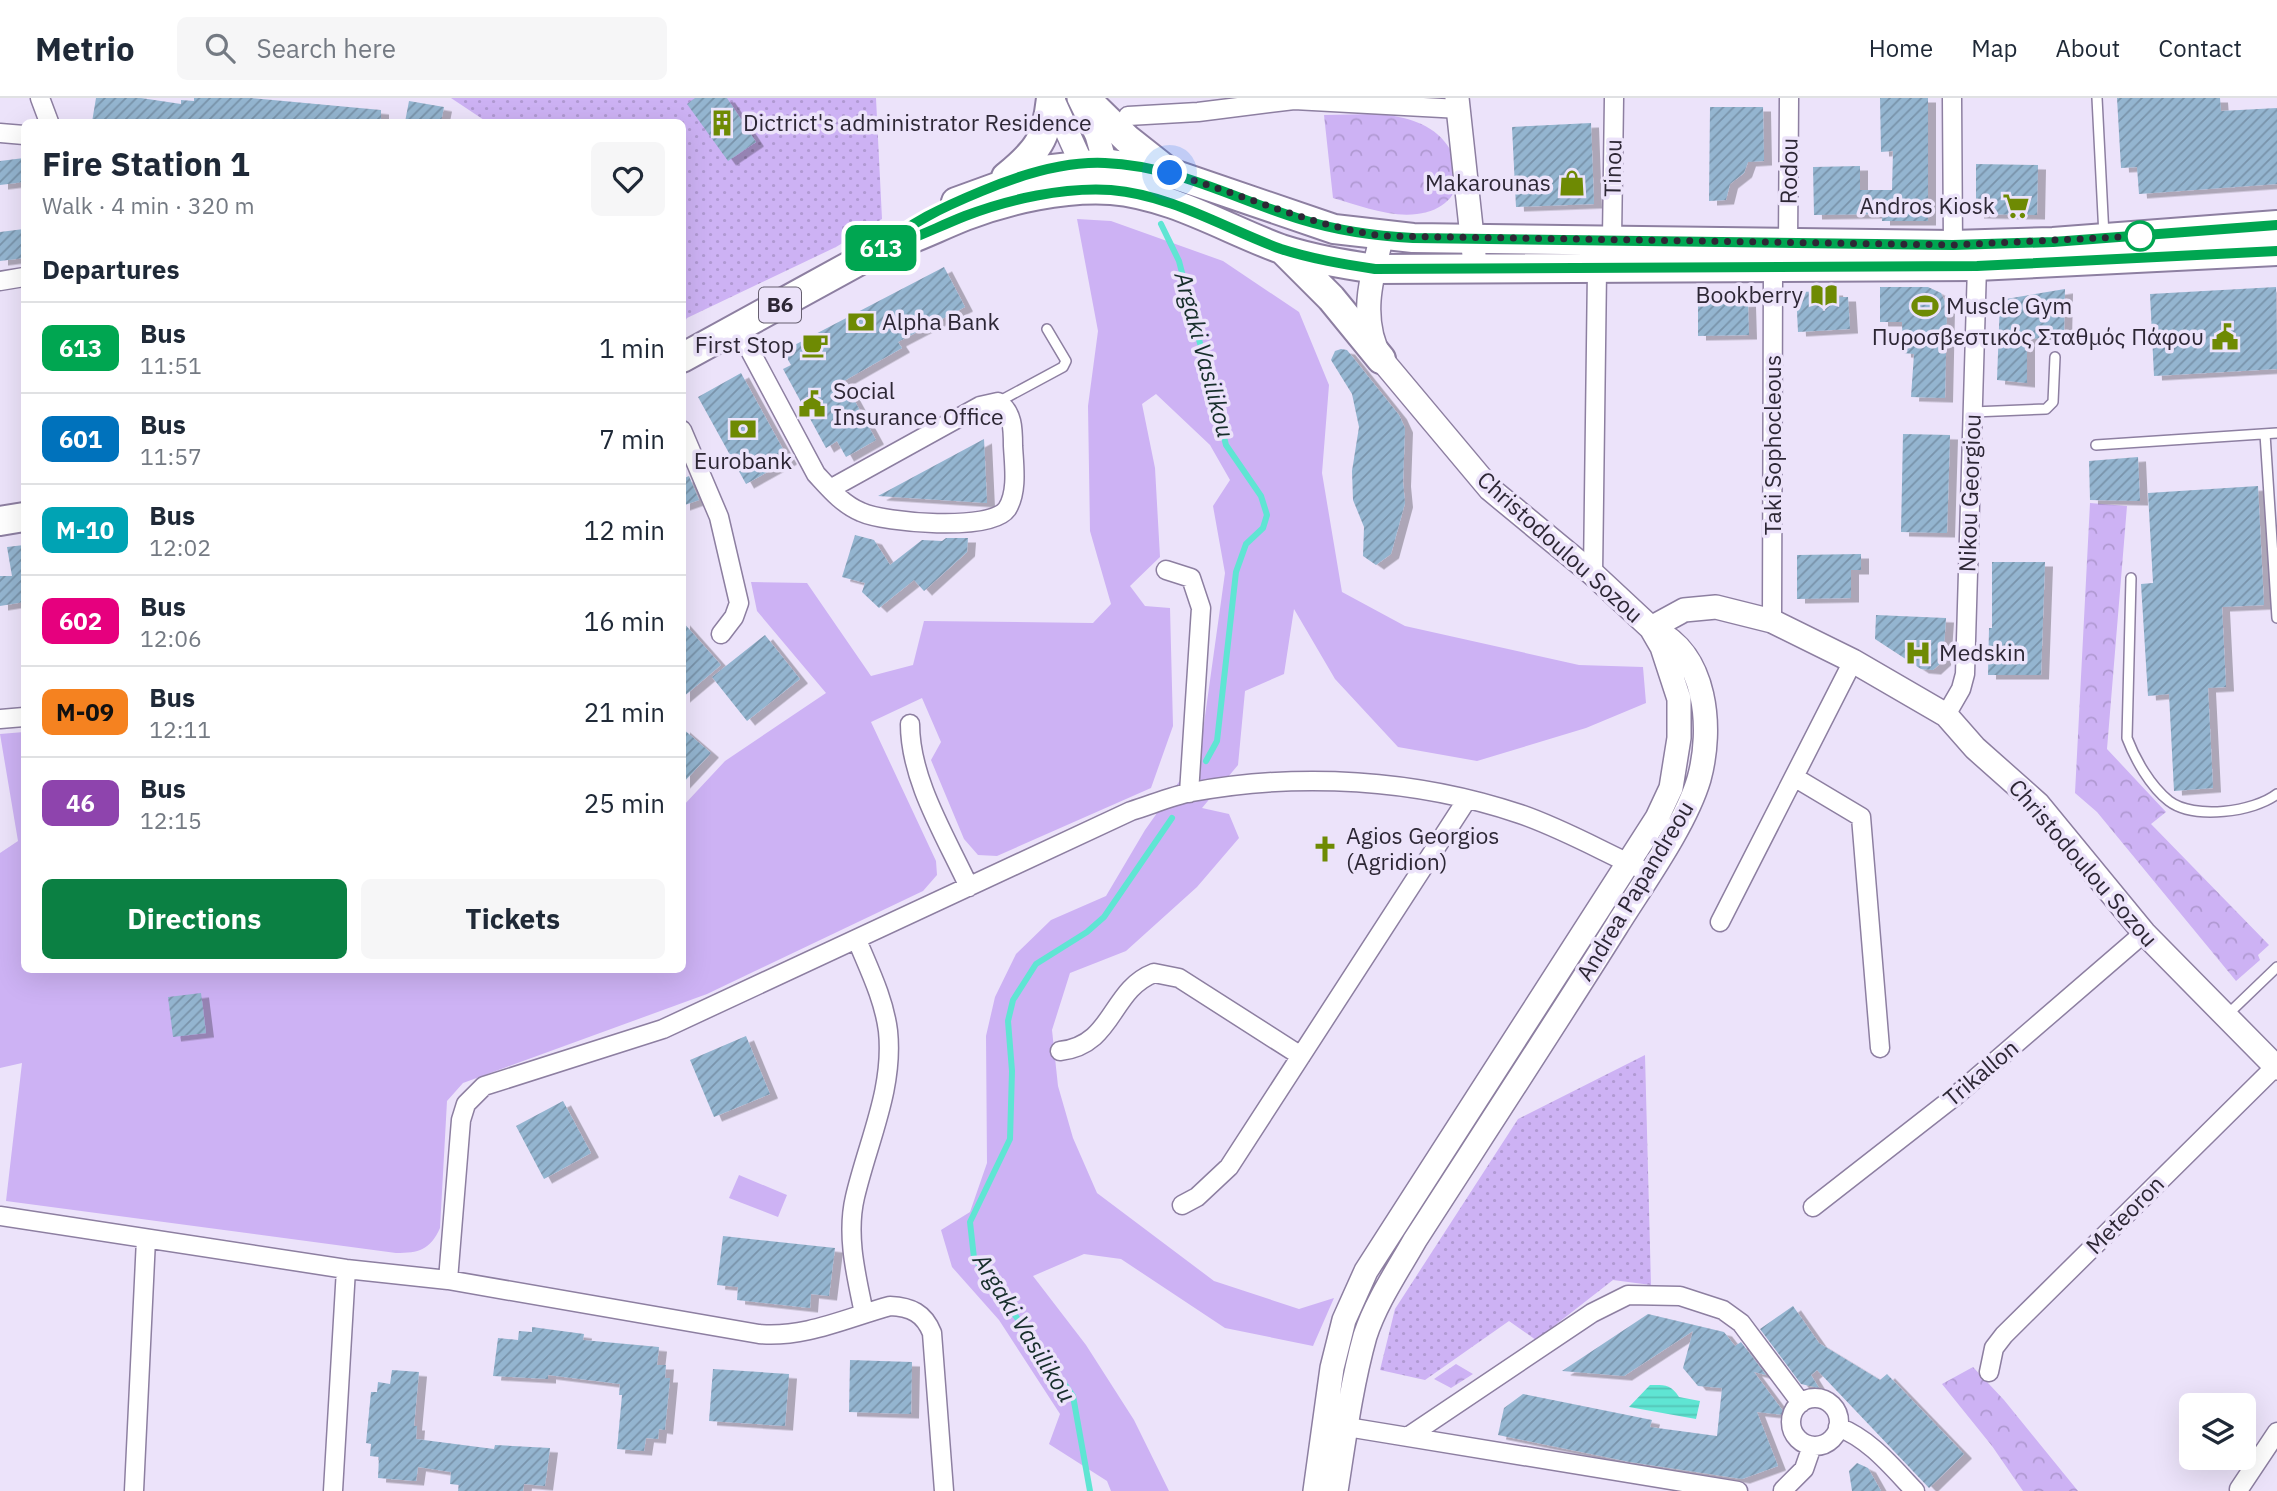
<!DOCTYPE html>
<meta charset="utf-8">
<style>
:root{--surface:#fff;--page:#f6f6f7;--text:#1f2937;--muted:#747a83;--line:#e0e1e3;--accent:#0b8043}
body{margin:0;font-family:"IBM Plex Sans",sans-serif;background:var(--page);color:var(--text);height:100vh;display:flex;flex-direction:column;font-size:26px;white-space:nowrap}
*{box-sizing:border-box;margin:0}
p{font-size:23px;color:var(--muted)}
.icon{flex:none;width:38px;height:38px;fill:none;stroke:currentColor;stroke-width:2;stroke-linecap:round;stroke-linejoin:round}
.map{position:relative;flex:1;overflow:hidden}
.side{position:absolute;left:21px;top:21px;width:665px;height:854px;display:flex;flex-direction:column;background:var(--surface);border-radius:10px;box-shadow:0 7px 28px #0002}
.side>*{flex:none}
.badge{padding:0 14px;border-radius:10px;font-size:24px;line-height:46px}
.fabs{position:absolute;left:2179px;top:1295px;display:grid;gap:14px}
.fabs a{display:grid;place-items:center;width:77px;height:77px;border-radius:10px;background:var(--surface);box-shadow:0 7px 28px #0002;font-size:35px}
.you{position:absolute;width:35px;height:35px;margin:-18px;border:5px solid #fff;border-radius:50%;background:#1a73e8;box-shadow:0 0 0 10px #1a73e833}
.map>.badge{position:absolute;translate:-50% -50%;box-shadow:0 0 0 4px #fff}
h2{padding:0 21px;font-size:26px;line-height:63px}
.round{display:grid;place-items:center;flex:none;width:74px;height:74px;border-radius:10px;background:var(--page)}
.headline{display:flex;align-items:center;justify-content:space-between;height:119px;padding:0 21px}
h1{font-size:33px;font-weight:700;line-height:52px}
.action{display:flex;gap:14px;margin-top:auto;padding:14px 21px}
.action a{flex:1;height:80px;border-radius:10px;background:var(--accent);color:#fff;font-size:28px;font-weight:700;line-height:80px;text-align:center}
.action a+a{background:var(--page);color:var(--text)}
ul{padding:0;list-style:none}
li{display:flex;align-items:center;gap:21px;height:91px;padding:0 21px;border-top:2px solid var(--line)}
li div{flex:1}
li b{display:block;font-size:26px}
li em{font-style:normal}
li .badge{min-width:77px;font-weight:700;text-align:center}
header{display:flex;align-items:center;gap:42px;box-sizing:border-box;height:98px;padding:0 35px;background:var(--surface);border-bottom:2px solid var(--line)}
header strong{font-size:33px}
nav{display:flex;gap:38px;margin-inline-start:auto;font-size:24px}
.search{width:490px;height:63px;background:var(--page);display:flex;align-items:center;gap:18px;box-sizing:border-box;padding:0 24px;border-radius:10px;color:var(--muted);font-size:26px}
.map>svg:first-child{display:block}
.grass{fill:#cdb2f4}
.forest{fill:url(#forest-crowns)}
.garden{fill:url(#garden-dots)}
.water{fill:url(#water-rules)}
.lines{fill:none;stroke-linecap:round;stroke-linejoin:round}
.stream{stroke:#5fe5d3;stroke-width:6}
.building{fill:url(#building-hatch);filter:url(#shadow)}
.service-casing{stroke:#8d7fa1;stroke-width:12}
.minor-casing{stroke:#8d7fa1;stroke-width:21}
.tertiary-casing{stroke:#8d7fa1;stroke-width:26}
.primary-casing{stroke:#8d7fa1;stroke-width:32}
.service{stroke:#fff;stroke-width:9}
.minor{stroke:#fff;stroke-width:18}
.tertiary{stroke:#fff;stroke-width:23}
.primary{stroke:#fff;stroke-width:28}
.line-casing{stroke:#fff;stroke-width:16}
.line{stroke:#00a651;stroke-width:10}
.walk{stroke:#2d2735;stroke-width:7;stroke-dasharray:0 12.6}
.stop-dot{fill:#fff;stroke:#00a651;stroke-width:3.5}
.labels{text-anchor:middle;stroke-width:7;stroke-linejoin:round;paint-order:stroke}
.shield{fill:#ece3fa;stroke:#665f70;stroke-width:2}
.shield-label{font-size:21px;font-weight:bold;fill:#2d2735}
.poi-label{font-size:23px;fill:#2d2735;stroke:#ece3fa;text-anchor:start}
.street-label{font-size:23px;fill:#2d2735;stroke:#ece3fa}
.water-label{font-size:24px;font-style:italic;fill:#172e2b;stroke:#ece3fa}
</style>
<header>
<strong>Metrio</strong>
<div class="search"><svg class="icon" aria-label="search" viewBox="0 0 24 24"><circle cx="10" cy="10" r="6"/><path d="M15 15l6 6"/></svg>Search here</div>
<nav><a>Home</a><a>Map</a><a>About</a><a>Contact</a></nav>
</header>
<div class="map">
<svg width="2277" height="1393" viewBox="0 0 2277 1393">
<defs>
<pattern id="forest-crowns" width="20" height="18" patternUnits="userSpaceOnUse" patternTransform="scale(1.75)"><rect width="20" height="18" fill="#cdb2f4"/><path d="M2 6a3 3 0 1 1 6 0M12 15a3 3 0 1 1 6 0" fill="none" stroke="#b099d2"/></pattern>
<pattern id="garden-dots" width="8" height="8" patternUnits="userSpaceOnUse" patternTransform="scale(1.75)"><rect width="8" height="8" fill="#cdb2f4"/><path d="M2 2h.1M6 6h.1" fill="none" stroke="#b099d2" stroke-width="1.8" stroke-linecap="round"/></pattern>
<pattern id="water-rules" width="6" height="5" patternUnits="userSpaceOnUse" patternTransform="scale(1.75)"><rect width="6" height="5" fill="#5fe5d3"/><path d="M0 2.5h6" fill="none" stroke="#53c4b6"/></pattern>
<pattern id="building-hatch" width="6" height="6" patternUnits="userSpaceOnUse" patternTransform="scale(1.75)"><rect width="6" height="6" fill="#94b5d0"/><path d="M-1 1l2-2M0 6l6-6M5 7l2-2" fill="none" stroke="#7993aa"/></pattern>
<filter id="shadow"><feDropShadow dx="8" dy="4.5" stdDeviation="0" flood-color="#0004"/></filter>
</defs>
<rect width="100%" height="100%" fill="#ece3fa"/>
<path class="grass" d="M1077,121L1111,123L1223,163L1299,214L1329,287L1322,375L1342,494L1405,528L1579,567L1643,569L1646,605L1586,630L1477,663L1398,649L1335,581L1294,511L1284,576L1245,593L1238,667L1202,710L1229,716L1239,740L1197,789L1126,853L1070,875L1052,932L1058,988L1073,1040L1097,1095L1214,1183L1299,1211L1334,1200L1313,1248L1225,1230L1121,1161L1084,1156L1033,1178L1086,1247L1134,1322L1169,1393H1111L1107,1383L1049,1346L1060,1316L999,1222L952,1169L941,1132L970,1114L987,1065L986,938L995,899L1016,856L1051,822L1106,798L1145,732L1200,654L1225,475L1213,408L1230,382L1210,347L1156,296L1142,306L1155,370L1160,459L1130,488L1145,508L1170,510L1173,628L1151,690L997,758L978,757L964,741L931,662L941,644L922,600L871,624L936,763L937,777L923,793L707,896L463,985L447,1003L440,1130C430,1152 419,1155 396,1155L6,1103L22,965L0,970V755L18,743L0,636L24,634V872H682L683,708L725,663L826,595L757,513L751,484L807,485L871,578L913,567L924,523L1093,525L1111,506L1090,433L1088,308L1098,233Z
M739,1077L787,1097L778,1119L729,1100Z"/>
<path class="forest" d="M1376,16C1399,17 1429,24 1444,43C1471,75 1458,111 1417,116C1391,120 1358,107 1333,100L1324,17Z
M2090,405L2127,408L2107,651L2166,714L2151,726L2269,847L2258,857L2260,862L2236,883L2097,714L2075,695Z
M1456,1266L1473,1276L1451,1290L1434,1281Z
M1973,1269L2004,1302L2078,1393H2023L1992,1348L1942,1286Z"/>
<path class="garden" d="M451,0H876L882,121L836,149L687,220L683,227L682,24H487Z
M1645,957L1651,1187L1613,1182L1536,1242L1509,1223L1425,1282L1380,1272L1395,1211L1518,1021Z"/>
<path class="water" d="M1650,1287C1664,1287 1671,1286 1679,1299L1700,1303L1696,1321L1629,1309Z"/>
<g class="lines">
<path class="stream" d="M1161,126L1179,163L1226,347L1261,398L1267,417L1263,430L1246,446L1236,474L1217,643L1206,663
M1090,1393L1073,1298L974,1160L970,1124L1010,1041L1012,973L1008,923L1013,902L1036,866L1087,834L1104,819L1172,720"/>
</g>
<path class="building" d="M96,0H141L181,6V2L194,3V0H251L381,12V24H92Z
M695,0H727L756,44L728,63L687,6Z
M1880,0H1928V123H1882V116L1814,117L1813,69L1860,68V92H1892L1893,53L1881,54Z
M2117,0H2220L2221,13L2277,10V86L2139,96L2137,69L2121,70Z
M409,3L444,9L441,24H405Z
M1710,9H1763L1764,63L1748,64L1744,75L1730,86L1726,102L1709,103Z
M1591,25L1594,106L1516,109L1512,29Z
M24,60V84L0,87V63Z
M1976,66L2038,67L2037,117L1976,116Z
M24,131V160L0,163V134Z
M944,169L965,209L898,244L902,250L844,283L876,342L846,359L837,343L826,350L783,271L791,267L783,253Z
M1880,189H1928L1941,195L1947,208L1945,300L1911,299L1914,256L1903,255L1902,224H1880Z
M2276,189L2277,271L2154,278L2150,196Z
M2065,191L2064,239L2027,241V285L1997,282L2000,202Z
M1835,193L1836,199H1848L1850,231L1798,234L1796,194Z
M1698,199H1721V205L1748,204L1749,237L1698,238Z
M1341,251L1347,252L1399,317L1405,330L1403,384L1405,405L1391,456L1376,467L1363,458L1364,429L1353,402L1352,373L1359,329L1352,296L1331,262L1335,253Z
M741,275L789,362L746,386L698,299Z
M1903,336L1950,337L1947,435L1901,434Z
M984,341L987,405L878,398Z
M2138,359L2140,403L2090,402L2089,363Z
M689,378L699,402L682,408V381Z
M2258,388L2264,507L2222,509L2226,589L2208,590L2213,690L2174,693L2169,596L2148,598L2141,486L2153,485L2148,395Z
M855,437L874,442L890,467L922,442L942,443L946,440H968L967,454L924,493L914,482L879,510L862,494L865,485L842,479Z
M24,447V504L0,508V478H12L7,449Z
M1861,456V472H1851V500L1797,501V457Z
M1992,464H2045L2041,577H1988L1989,530H1992Z
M1876,517L1946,520L1943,563L1933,572L1921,571L1875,541Z
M682,523L721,567L682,600Z
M765,537L800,581L747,623L712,579Z
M682,630L711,655L682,686Z
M201,895L206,935L173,939L168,899Z
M746,938L770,996L714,1019L690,962Z
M563,1003L591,1055L544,1081L516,1028Z
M723,1138L835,1150L829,1198L811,1196L810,1210L737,1202L738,1189L717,1187Z
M1793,1208L1819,1245L1880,1282L1887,1276L1964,1356L1929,1390L1817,1272L1811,1277L1819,1290L1801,1286L1760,1231Z
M1648,1216L1724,1234L1735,1248L1741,1244L1766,1277L1754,1274L1786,1317L1757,1314L1778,1368L1742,1381L1630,1364L1498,1337L1504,1310L1523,1296L1652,1322L1650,1329L1717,1338L1722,1290L1698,1288L1683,1270L1693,1233L1624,1278L1562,1273Z
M532,1229L584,1236L583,1242L659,1249L657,1267H666L665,1280H670L665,1332L659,1331L658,1341L646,1340L644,1353L617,1351L622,1297H619L620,1286L548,1277V1281L493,1278L498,1240L518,1242L519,1233L532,1234Z
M850,1262L912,1264L911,1316L849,1314Z
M713,1271L789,1276L785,1328L709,1323Z
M392,1272L419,1274L414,1328H417L416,1341L494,1351L495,1347L550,1350L545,1388L524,1386L523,1393H458L459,1387L450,1386L451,1374L418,1369L416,1383L378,1380L379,1359L370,1358L371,1346L366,1345L371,1294H377L378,1284L390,1286Z
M1857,1365L1868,1370L1881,1393H1852L1849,1373Z"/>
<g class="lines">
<g class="service-casing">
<path id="service" d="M2097,0L2104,138
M998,304L1063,269L1066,263L1047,231
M1973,314L2046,311L2053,304L2055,259
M2265,336L2277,520
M2096,347L2277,335
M2131,480L2127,640C2135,661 2150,688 2169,703C2194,722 2254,714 2277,696
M2226,918L2277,869"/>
</g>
<g class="minor-casing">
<path id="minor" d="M40,0L49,24
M1952,0L1953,147
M1128,18L1198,14L1294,2L1460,11
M0,35L24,37
M1612,141L1614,0
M1788,146L1789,0
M0,183L24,179
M738,230L816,376C829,390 842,406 861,414C885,425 991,434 1007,411C1018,394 1014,367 1013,348C1013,331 1013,314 998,304L980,308L830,391
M682,332L719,419L739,505L734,519L721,536
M1166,472L1191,480L1201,510L1189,695
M1593,476L1597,172
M1772,523L1773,171
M1946,617L1961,591L1965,576L1977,168
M0,621L24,619
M910,626C910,682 946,739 969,789
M1794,679L1861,719L1880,950
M1720,824L1853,563
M857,842C869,871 884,901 888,933C894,991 868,1043 855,1099C846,1137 856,1177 864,1215
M1060,953C1114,947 1110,892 1154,875L1179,880L1301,958
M1182,1107L1197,1099L1229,1069L1466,703
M1813,1109L1954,999L2144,835
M0,1118L346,1171L448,1182L759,1236C805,1240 846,1220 890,1208C911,1209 924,1215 932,1235L944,1393
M448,1182L461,1022L466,1006L484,988L663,931L1131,713C1151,707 1171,698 1192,694C1299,674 1416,681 1520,716C1561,730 1598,751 1637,769
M1989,1274L1994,1250L2004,1237L2275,969
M1791 1324a24 24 0 1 1 48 0a24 24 0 1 1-48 0Z
M1335,1327L1738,1393
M1838,1329C1870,1341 1892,1369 1915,1393
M1409,1338L1592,1215L1628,1197L1680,1198L1723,1212L1741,1225L1801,1305
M2239,1391L2277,1334
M1783,1392L1804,1371L1812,1348
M134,1393L146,1141
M333,1393L346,1171"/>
</g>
<g class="tertiary-casing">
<path id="tertiary" d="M1052,0L1088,80
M1079,0L1097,37L1110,82
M1457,0L1474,157
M1651,530L1684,512L1716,509L1772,523L1853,563L1946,617L1975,650L2038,706L2144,835L2277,970
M1315,1393L1332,1270L1344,1222L1366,1173L1657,720L1671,690L1679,640V601L1662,549L1651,530L1593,476L1490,391L1381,261C1359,222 1371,180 1382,138
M1336,1393C1344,1342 1351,1288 1365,1238C1376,1204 1398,1172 1415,1142C1482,1038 1550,934 1616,829C1642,787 1685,728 1699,681C1713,630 1707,556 1654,532"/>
</g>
<g class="primary-casing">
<path id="primary" d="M1085,0L1127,41L1165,71
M1006,79C1038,53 1047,40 1051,0
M956,104L1044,72L1105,65L1170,75L1334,131L1413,140L1953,147L2053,144L2277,127
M1285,154L1331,200L1381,261
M682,260L877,153C908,144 935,130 965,118C1009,101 1064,89 1111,92C1172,97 1226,131 1281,151C1312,161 1343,166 1375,171L1977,168L2277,153
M0,423L24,419"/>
</g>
<use href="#service" class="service"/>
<use href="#minor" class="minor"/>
<use href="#tertiary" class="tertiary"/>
<use href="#primary" class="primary"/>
</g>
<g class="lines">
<g class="line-casing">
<path id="line" d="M2277,127L2053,144L1953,147L1413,140C1376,138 1339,133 1303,122C1236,102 1178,68 1105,65C1063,63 1020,77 982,93C943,109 909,125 877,153C908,144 935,130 965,118C1009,101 1064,89 1111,92C1172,97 1226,131 1281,151C1312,161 1343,166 1375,171L1977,168L2277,153"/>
</g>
<use href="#line" class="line"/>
<path class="walk" d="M1170,75C1242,96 1308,127 1382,138L1953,147L2140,138"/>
</g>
<defs>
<g id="building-bare" transform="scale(2.1)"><path d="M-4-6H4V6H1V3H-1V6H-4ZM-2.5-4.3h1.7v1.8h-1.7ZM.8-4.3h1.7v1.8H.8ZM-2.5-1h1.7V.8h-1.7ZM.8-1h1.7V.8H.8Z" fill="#6e8a03" stroke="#ece3fa" stroke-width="2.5" paint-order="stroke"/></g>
<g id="shop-bare" transform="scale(2.1)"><path d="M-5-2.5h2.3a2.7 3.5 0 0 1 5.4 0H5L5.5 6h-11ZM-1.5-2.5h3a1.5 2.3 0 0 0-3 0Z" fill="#6e8a03" stroke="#ece3fa" stroke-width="2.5" paint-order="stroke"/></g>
<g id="supermarket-bare" transform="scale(2.1)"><path d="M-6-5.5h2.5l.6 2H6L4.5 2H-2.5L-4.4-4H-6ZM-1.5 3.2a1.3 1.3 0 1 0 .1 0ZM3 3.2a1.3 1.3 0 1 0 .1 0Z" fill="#6e8a03" stroke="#ece3fa" stroke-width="2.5" paint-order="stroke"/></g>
<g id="library-bare" transform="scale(2.1)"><path d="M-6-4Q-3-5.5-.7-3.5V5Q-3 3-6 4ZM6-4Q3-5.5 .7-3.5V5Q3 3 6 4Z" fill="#6e8a03" stroke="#ece3fa" stroke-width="2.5" paint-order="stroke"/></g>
<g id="stadium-bare" transform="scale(2.1)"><path d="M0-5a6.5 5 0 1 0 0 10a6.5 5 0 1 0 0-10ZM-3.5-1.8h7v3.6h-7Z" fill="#6e8a03" stroke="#ece3fa" stroke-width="2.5" paint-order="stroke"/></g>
<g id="bank-bare" transform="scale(2.1)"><path d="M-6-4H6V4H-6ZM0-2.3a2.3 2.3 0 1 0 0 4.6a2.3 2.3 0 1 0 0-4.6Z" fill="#6e8a03" stroke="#ece3fa" stroke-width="2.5" paint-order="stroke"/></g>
<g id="civic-bare" transform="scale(2.1)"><path d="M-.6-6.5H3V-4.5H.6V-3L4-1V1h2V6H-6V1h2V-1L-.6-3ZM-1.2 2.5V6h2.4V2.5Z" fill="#6e8a03" stroke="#ece3fa" stroke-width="2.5" paint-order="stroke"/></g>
<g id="cafe-bare" transform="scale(2.1)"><path d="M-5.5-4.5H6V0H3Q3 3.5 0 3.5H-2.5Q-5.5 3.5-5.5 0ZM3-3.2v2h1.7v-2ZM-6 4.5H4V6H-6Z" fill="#6e8a03" stroke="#ece3fa" stroke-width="2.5" paint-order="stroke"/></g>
<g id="hospital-bare" transform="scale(2.1)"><path d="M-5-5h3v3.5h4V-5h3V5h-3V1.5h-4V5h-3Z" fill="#6e8a03" stroke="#ece3fa" stroke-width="2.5" paint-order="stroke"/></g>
<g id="church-bare" transform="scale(2.1)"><path d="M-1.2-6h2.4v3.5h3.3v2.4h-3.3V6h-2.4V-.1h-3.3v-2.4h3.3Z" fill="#6e8a03" stroke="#ece3fa" stroke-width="2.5" paint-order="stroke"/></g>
</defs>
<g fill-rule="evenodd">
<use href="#building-bare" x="722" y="25"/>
<use href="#shop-bare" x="1572" y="85"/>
<use href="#supermarket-bare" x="2016" y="108"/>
<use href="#library-bare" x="1824" y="197"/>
<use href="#stadium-bare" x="1925" y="208"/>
<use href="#bank-bare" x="861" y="224"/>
<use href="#civic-bare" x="2225" y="239"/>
<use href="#cafe-bare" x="815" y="247"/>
<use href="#civic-bare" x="812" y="306"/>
<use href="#bank-bare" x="743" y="331"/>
<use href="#hospital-bare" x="1918" y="555"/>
<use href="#church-bare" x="1325" y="751"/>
</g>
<circle class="stop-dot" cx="2140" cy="138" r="14"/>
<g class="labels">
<rect class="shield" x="759" y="189.5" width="42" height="35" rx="5"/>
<g class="shield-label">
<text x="780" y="214">B6</text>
</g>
<g class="poi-label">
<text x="743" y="33">Dictrict's administrator Residence</text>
<text x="1551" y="93" text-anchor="end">Makarounas</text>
<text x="1995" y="116" text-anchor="end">Andros Kiosk</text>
<text x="1803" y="205" text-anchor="end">Bookberry</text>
<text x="1946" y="216">Muscle Gym</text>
<text x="882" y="232">Alpha Bank</text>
<text x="2204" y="247" text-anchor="end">Πυροσβεστικός Σταθμός Πάφου</text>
<text x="794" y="255" text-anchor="end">First Stop</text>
<text x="833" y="301">Social<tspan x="833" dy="26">Insurance Office</tspan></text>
<text x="743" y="371" text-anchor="middle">Eurobank</text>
<text x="1939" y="563">Medskin</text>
<text x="1346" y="746">Agios Georgios<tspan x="1346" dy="26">(Agridion)</tspan></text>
</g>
<g class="street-label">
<text transform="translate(1613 70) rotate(-89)" y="8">Tinou</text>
<text transform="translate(1789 73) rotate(-89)" y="8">Rodou</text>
<text transform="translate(1773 347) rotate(-90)" y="8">Taki Sophocleous</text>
<text transform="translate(1970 395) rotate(-88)" y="8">Nikou Georgiou</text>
<text transform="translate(1560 449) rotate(42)" y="8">Christodoulou Sozou</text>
<text transform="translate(2083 765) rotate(49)" y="8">Christodoulou Sozou</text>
<text transform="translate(1635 793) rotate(-59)" y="8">Andrea Papandreou</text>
<text transform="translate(1981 975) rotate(-40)" y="8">Trikallon</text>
<text transform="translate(2125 1117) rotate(-45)" y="8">Meteoron</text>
</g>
<g class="water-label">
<text transform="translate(1204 257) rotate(75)" y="8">Argaki Vasilikou</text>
<text transform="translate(1024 1230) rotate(58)" y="8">Argaki Vasilikou</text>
</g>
</g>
</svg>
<div class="fabs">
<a><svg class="icon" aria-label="layers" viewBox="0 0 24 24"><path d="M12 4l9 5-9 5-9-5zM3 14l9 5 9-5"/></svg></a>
</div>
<div class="you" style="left:1170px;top:75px"></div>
<b class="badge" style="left:881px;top:150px;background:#00a651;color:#fff">613</b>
<section class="side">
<div class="headline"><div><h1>Fire Station 1</h1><p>Walk · 4 min · 320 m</p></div><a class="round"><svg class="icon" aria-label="heart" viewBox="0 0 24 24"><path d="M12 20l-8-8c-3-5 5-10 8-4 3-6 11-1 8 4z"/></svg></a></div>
<h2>Departures</h2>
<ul>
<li><span class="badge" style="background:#00a651;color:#fff">613</span><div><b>Bus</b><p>11:51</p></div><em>1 min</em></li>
<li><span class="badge" style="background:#0072bc;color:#fff">601</span><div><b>Bus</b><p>11:57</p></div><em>7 min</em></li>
<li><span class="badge" style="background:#00a3b4;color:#fff">M-10</span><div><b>Bus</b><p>12:02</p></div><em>12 min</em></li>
<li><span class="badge" style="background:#e6007e;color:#fff">602</span><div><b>Bus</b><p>12:06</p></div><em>16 min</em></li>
<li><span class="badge" style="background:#f58220;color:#111">M-09</span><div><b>Bus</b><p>12:11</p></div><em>21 min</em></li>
<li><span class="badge" style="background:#8e44ad;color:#fff">46</span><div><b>Bus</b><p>12:15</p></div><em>25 min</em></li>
</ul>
<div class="action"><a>Directions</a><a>Tickets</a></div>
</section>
</div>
